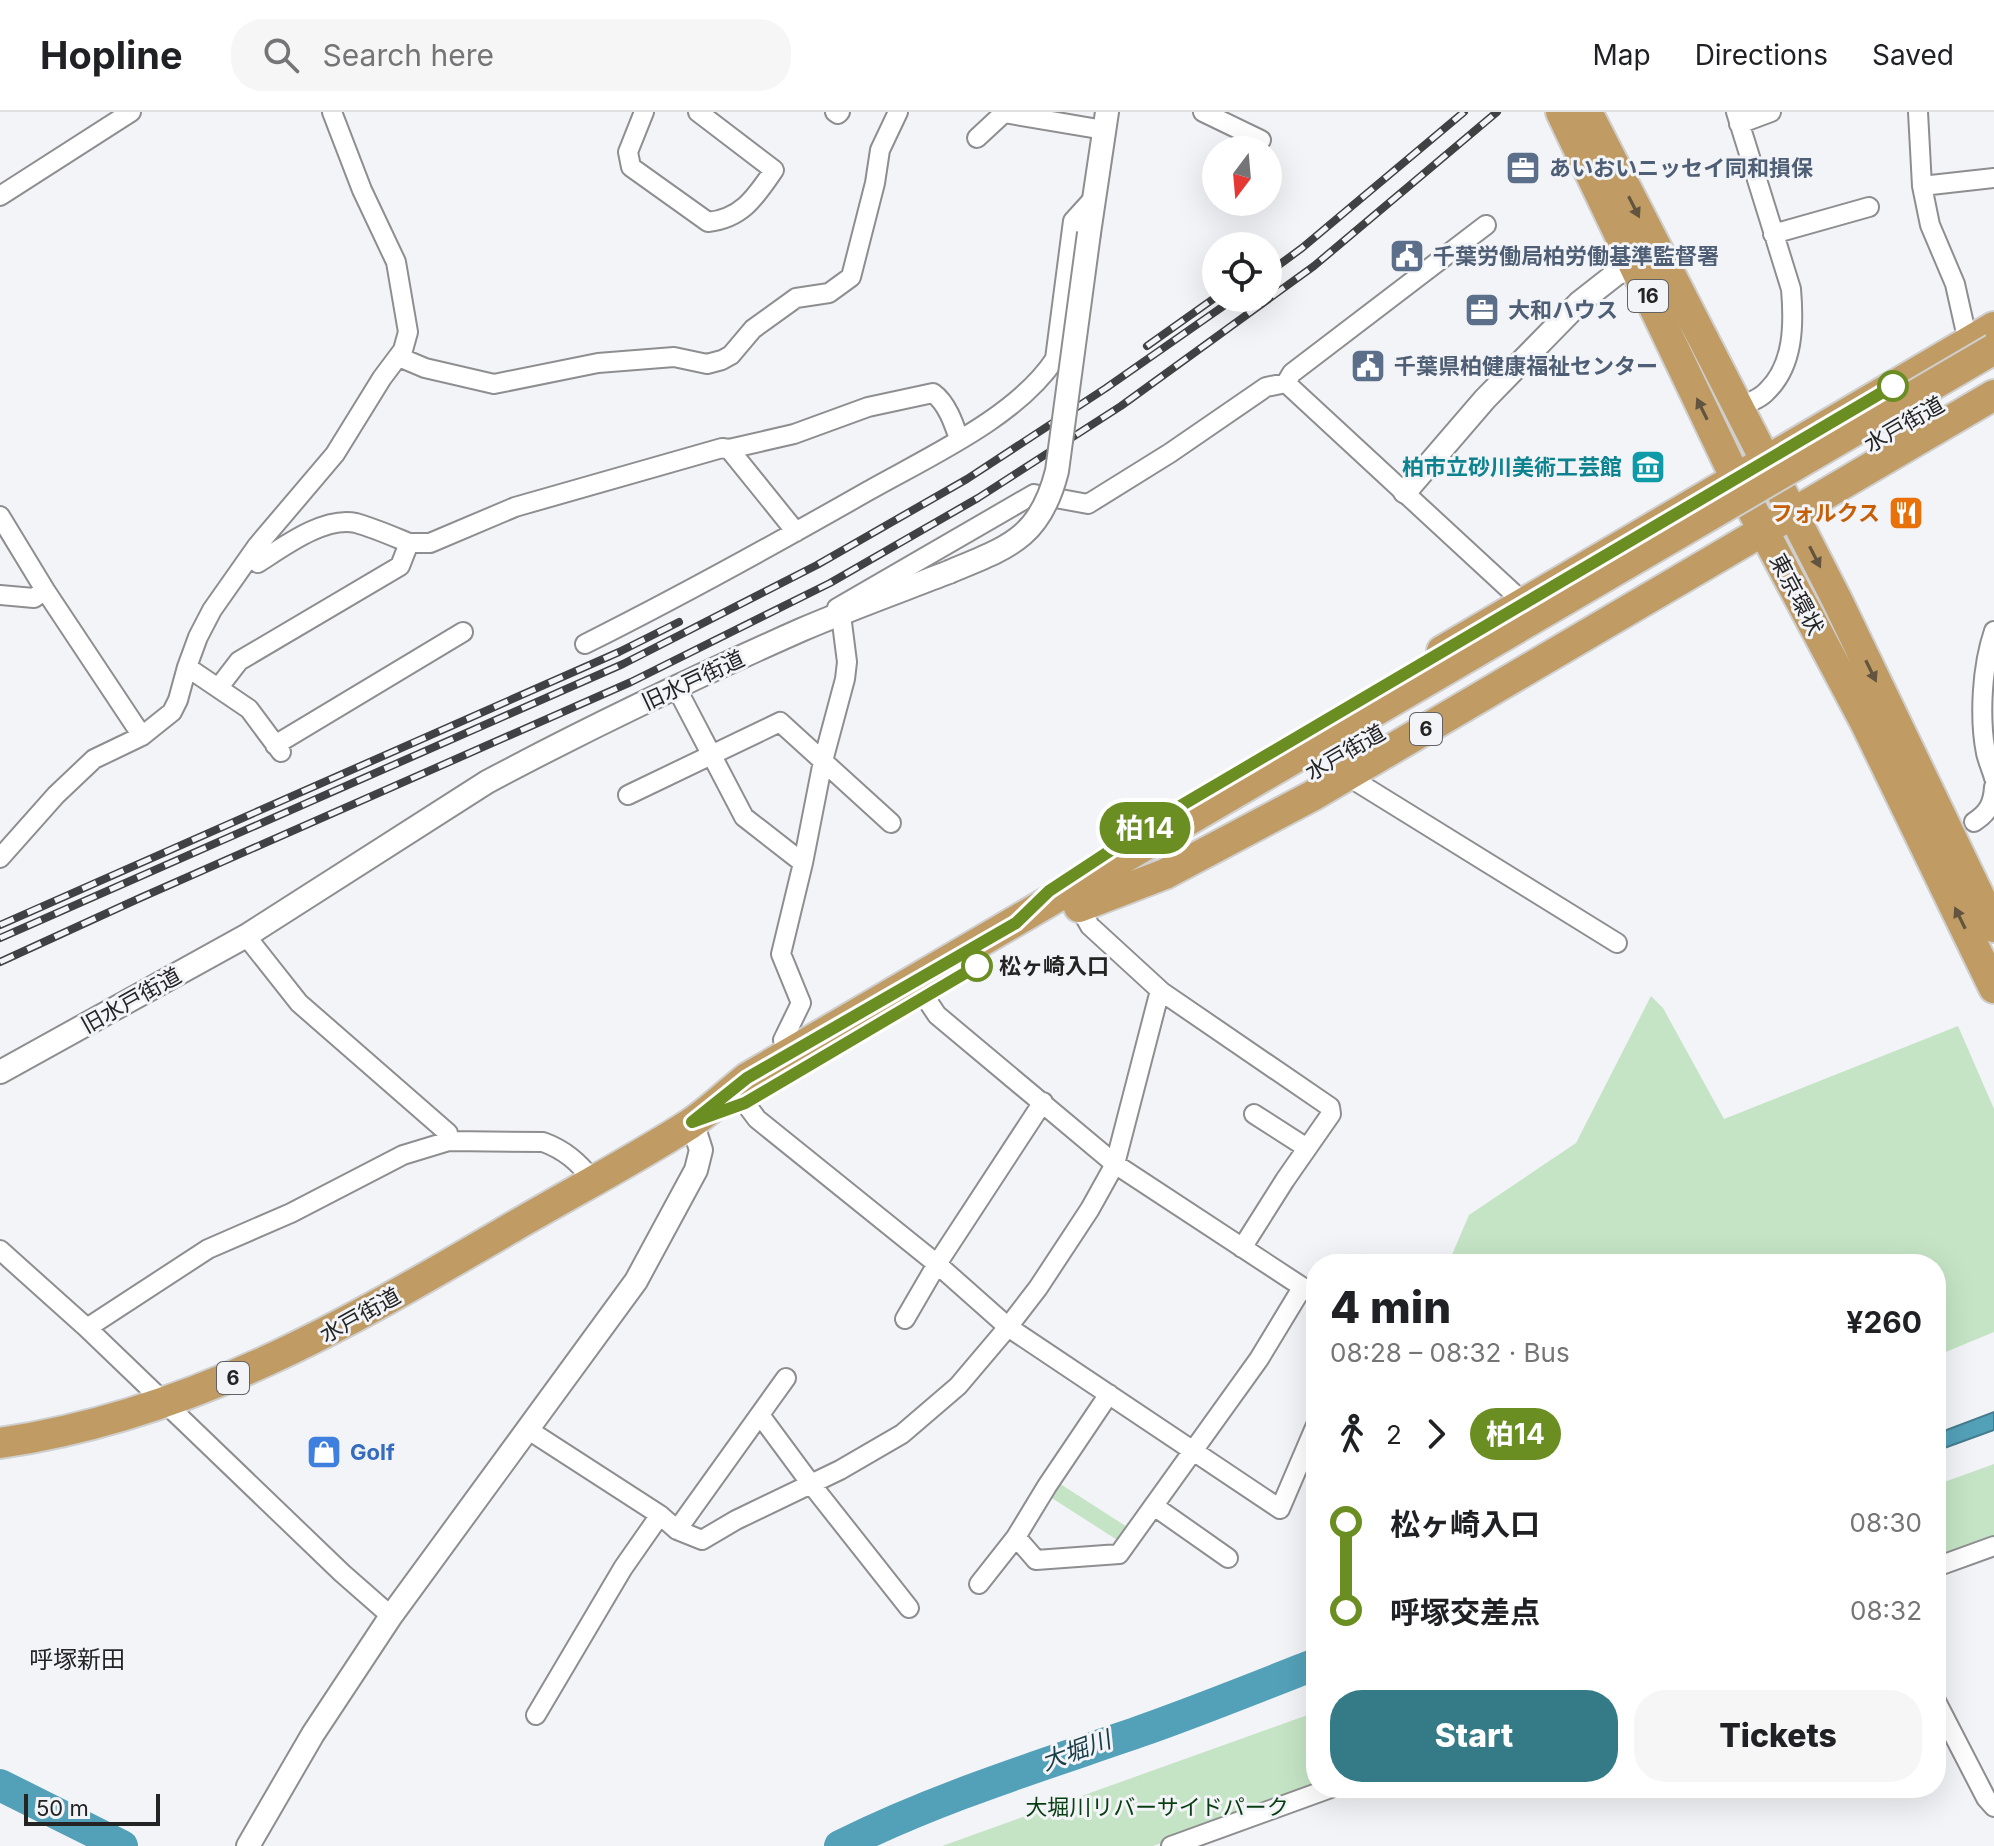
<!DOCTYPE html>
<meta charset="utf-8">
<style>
:root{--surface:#fff;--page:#f6f6f6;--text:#202124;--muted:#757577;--line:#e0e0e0;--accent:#347b87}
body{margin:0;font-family:Inter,"Noto Sans JP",sans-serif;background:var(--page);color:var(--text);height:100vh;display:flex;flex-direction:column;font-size:30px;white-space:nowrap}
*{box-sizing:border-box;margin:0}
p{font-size:26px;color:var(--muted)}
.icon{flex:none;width:44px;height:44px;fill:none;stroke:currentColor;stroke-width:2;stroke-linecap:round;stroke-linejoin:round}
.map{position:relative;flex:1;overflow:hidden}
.panel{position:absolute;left:1306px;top:1142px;width:640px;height:544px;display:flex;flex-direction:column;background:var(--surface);border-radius:32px;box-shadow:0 8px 32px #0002}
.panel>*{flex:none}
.badge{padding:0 16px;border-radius:26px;font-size:28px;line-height:52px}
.needle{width:52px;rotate:196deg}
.fabs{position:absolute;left:1202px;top:24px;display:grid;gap:16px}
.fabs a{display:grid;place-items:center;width:80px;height:80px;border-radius:50%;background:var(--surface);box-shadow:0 8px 32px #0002;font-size:40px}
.scale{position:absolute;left:24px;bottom:20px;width:136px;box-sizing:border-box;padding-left:8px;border:4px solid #242425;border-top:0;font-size:22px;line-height:28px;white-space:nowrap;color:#242425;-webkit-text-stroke:6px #f3f4f7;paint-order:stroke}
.map>.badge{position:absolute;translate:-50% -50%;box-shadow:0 0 0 4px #fff}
.legs{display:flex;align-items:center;gap:12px;height:88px;padding:0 24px;font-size:26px}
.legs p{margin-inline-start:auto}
.headline{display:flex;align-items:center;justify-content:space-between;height:136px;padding:0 24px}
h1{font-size:44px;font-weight:800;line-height:60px}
.action{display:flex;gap:16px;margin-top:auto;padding:16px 24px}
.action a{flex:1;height:92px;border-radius:32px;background:var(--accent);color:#fff;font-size:32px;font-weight:800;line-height:92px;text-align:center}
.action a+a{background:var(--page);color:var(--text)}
ul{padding:0 24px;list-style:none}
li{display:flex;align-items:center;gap:28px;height:88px;font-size:30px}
li i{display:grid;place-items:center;width:12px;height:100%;margin:0 10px;background:currentColor}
li i::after{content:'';width:20px;height:20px;margin:-10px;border:6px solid;border-radius:50%;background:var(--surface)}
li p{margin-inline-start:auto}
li:first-child i{background:linear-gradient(#0000 50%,currentColor 0)}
li:last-child i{background:linear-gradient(currentColor 50%,#0000 0)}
header{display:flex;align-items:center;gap:48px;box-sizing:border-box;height:112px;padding:0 40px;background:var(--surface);border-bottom:2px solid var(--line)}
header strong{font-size:38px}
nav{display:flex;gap:44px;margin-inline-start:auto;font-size:28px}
.search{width:560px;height:72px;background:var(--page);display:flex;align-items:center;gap:20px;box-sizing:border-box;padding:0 28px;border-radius:32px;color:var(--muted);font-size:30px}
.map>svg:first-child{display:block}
.green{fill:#c5e4c5}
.water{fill:#53a1b9;stroke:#457c8d;stroke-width:2}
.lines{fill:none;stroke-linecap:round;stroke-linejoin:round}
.river{stroke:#53a1b9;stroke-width:32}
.minor-casing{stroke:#8e8e91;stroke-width:22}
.tertiary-casing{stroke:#8e8e91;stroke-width:26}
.trunk-casing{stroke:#cfcfcf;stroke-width:34}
.minor{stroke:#fff;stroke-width:18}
.tertiary{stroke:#fff;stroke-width:22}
.trunk{stroke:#c09c64;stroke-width:30}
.rail-casing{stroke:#404142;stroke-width:8}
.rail{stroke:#f3f4f7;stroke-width:5;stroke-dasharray:15;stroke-linecap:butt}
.tertiary-bridge-casing{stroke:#8e8e91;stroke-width:26;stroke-linecap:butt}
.trunk-bridge-casing{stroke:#cfcfcf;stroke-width:34;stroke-linecap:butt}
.tertiary-bridge{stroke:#fff;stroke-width:22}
.trunk-bridge{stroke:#c09c64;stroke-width:30}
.oneway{fill:#62543e}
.line-1-casing{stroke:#fff;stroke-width:18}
.line-1{stroke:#6b8e23;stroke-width:12}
.stop-1-dot{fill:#fff;stroke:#6b8e23;stroke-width:4}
.labels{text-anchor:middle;stroke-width:6;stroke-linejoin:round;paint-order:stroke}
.shield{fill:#f3f4f7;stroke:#626264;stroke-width:2}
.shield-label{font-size:20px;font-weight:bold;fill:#242425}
.service-label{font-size:22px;font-weight:bold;fill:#4e5e75;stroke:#f3f4f7;text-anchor:start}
.street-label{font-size:22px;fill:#242425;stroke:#f3f4f7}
.culture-label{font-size:22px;font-weight:bold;fill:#0d838f;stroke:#f3f4f7;text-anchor:end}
.food-label{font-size:22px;font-weight:bold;fill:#c56008;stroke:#f3f4f7;text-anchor:end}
.stop-label{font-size:22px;font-weight:bold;fill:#242425;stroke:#f3f4f7;text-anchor:start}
.shop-label{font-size:22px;font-weight:bold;fill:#366cbe;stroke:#f3f4f7;text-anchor:start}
.park-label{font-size:22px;fill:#073d10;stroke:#f3f4f7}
.neighbourhood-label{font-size:24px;fill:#242425;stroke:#f3f4f7}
.water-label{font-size:24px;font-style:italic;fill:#183c47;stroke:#f3f4f7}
</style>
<header>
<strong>Hopline</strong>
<div class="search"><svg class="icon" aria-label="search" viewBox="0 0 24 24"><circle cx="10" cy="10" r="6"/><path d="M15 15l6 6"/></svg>Search here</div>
<nav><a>Map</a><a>Directions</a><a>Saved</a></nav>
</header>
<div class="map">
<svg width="1994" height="1734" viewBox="0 0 1994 1734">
<rect width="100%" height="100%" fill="#f3f4f7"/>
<path class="green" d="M1651,884L1663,896L1724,1007L1958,914L1994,997V1220L1936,1244V1152H1448L1469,1103L1576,1031Z
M1994,1352V1427L1936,1448V1373Z
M1051,1366L1135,1420L1125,1433L1044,1381Z
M1316,1600V1675L1153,1734H942Z"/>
<path class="water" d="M1994,1300V1318L1936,1339V1322Z"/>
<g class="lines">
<path class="river" d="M0,1673L122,1734
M840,1734C936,1686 1037,1655 1138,1620C1198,1599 1257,1575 1316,1552"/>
<g class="minor-casing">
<path id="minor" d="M644,0L628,40L631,55L708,110C743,106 756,84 774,58L698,0
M835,0L838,2L840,0
M1203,0L1261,28
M1736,0L1791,177C1794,212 1794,253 1767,279C1760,287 1748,291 1739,295
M1918,0L1922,74L1930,113L1955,172L1968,230
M1739,12L1771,0
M977,26L1004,1L1104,18
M1922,74L1994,66
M0,84L131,0
M1773,122L1869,95
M399,245L425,256L494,272L598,251L674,245L707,252L722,248L731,243L753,217L796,186L829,181L851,165L875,71L880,38L898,0
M1286,271L1292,261L1486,113
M729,337L794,322L868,295L933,281C947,291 954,312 959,327
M0,404L45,478L142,624
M250,444L258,451C283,435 324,404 356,411C374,416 392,424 409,431
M0,483L34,486L45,478
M837,496L1034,382L1088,392L1170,341L1266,275L1286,271L1524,491
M1994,519C1982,554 1979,605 1986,641C1988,650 1992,658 1994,666
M585,532C681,484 775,432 868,379C928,345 1017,305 1055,247L1073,109L1093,87
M187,555L249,597L281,640
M219,575L239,549L400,454L409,431H430L515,395L722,336L729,337L796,420
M676,575L744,705L803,751
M275,633L463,520
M1351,661L1357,670L1617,831
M628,683L780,610L891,711
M1974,710C1988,701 1993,692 1994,675
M0,746L56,683L94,647L142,624L172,600L178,588L187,555L198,525L212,498L257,434L335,342L382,266L403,238L408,220L396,150L362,78L332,0
M1079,795L1090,814L1162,880L1330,995L1331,1002L1285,1068L1242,1136
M246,824L299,891L448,1021L449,1029
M925,885L937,903L1115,1052L1316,1184
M791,941L783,928L801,891L781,842L803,751L823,649L845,567L847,550L841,503
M745,991L757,1007L937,1152L1008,1215L1280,1397L1316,1313
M1254,1002L1307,1036
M0,1138L87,1216L342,1461L391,1504
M905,1207L937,1152L1043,990
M87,1216L208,1137L291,1101L403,1043L449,1029L543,1030C565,1038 578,1050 593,1068
M760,1303L811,1372L909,1496
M527,1317L660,1403L677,1418L702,1428L736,1408L840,1358L902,1322L958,1274L1008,1215L1038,1176L1090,1097L1115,1052L1158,886L1162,880
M1154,1394L1228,1446
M677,1418L786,1266
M1016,1425L1047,1374L1109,1282
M1936,1455L1994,1434
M979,1472L1016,1425L1036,1448L1119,1442L1259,1247L1302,1176
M1936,1589L1986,1686L1994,1695
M536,1603L623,1456L660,1403
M1171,1734L1331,1676"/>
</g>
<g class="tertiary-casing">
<path id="tertiary" d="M1089,121L1107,0
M1405,380L1485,287L1579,191L1616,162L1647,147
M0,960L246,824L487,670C590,615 695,565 801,518C850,497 900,479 949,460
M248,1734L313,1622L391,1504L636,1169L696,1058L701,1038L692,1010"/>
</g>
<g class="trunk-casing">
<path id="trunk" d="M1561,0L1736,367L1865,610L1994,876
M1587,0L1837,488L1994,815
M1442,539L1994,215
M1079,795L1165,762L1312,684L1994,283
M0,1331C192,1303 347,1212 511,1116C571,1081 632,1049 690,1012C710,999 728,981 747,966L1476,540"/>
</g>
<use href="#minor" class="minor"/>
<use href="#tertiary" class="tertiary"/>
<use href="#trunk" class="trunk"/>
<g class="rail-casing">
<path id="rail" d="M1268,161L1302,136L1464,0
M1147,234L1216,185
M0,813L619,540L679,510
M0,826L623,552L817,453L967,367L1106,276L1235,186
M0,850L140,786L631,570L830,471L978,386L1121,294L1314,154L1497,0"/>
</g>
<use href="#rail" class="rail"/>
<g class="tertiary-bridge-casing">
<path id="tertiary-bridge" d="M949,460C1008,435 1040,427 1057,359L1089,121"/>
</g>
<g class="trunk-bridge-casing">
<path id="trunk-bridge" d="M1476,540L1994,237"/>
</g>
<use href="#tertiary-bridge" class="tertiary-bridge"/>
<use href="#trunk-bridge" class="trunk-bridge"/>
</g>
<defs><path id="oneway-solid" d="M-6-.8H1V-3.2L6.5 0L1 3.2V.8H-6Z" transform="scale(2)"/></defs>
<g class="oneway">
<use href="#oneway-solid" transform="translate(1634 95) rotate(63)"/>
<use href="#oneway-solid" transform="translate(1702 297) rotate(-116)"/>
<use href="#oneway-solid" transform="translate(1815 445) rotate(63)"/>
<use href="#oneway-solid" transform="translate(1871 559) rotate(64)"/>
<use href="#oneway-solid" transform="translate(1960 806) rotate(-116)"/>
</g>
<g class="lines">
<g class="line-1-casing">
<path id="line-1" d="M977,854L745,991L692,1010L747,966L1016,811L1049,779L1160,706L1893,274"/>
</g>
<use href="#line-1" class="line-1"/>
</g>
<defs>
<g id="office-square" transform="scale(1.8)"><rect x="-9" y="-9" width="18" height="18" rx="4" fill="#5c6f8a" stroke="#f3f4f7"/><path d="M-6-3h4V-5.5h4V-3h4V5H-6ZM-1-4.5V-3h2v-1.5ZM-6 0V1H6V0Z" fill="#fff"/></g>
<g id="civic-square" transform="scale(1.8)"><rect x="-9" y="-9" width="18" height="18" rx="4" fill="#5c6f8a" stroke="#f3f4f7"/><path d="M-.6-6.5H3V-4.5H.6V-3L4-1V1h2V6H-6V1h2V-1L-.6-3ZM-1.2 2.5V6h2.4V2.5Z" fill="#fff"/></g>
<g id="museum-square" transform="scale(1.8)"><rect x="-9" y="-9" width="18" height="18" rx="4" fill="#0f9aa8" stroke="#f3f4f7"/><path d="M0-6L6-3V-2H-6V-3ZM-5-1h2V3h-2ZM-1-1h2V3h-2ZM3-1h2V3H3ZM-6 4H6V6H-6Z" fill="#fff"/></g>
<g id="restaurant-square" transform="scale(1.8)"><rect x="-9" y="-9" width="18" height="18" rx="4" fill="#e8710a" stroke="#f3f4f7"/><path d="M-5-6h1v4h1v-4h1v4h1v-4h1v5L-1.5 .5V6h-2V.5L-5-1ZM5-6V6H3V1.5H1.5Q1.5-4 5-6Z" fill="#fff"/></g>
<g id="shop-square" transform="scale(1.8)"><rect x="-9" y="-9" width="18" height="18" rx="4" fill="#3f7fe0" stroke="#f3f4f7"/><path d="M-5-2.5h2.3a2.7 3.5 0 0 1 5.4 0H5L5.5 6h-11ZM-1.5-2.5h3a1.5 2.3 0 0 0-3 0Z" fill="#fff"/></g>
</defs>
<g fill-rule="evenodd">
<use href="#office-square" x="1523" y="56"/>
<use href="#civic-square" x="1407" y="144"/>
<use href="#office-square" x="1482" y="198"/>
<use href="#civic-square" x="1368" y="254"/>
<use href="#museum-square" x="1648" y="355"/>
<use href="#restaurant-square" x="1906" y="401"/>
<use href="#shop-square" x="324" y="1340"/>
</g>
<g class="stop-1-dot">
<circle cx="1893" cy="274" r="14"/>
<circle cx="977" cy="854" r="14"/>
</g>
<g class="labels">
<g class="shield">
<rect x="1628" y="168" width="40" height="32" rx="6"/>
<rect x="1410" y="601" width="32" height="32" rx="6"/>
<rect x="217" y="1250" width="32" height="32" rx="6"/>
</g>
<g class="shield-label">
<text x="1648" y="191">16</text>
<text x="1426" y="624">6</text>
<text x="233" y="1273">6</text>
</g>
<g class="service-label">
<text x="1549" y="64">あいおいニッセイ同和損保</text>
<text x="1433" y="152">千葉労働局柏労働基準監督署</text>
<text x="1508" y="206">大和ハウス</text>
<text x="1394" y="262">千葉県柏健康福祉センター</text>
</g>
<g class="street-label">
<text transform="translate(1904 312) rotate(-30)" y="8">水戸街道</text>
<text transform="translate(1797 482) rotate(62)" y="8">東京環状</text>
<text transform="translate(693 568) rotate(-25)" y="8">旧水戸街道</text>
<text transform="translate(1345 640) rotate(-30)" y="8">水戸街道</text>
<text transform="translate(131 888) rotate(-29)" y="8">旧水戸街道</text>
<text transform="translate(360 1203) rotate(-29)" y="8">水戸街道</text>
</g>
<g class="culture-label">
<text x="1622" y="363">柏市立砂川美術工芸館</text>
</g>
<g class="food-label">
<text x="1880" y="409">フォルクス</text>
</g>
<g class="stop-label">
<text x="999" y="862">松ヶ崎入口</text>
</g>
<g class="shop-label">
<text x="350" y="1348">Golf</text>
</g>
<g class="park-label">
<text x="1157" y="1703">大堀川リバーサイドパーク</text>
</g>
<g class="neighbourhood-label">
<text x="77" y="1556">呼塚新田</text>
</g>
<g class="water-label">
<text transform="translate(1076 1639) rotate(-20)" y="8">大堀川</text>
</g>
</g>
</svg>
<div class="fabs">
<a><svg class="needle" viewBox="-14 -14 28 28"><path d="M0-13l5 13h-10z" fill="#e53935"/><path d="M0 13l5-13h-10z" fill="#757577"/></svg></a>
<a><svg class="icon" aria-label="locate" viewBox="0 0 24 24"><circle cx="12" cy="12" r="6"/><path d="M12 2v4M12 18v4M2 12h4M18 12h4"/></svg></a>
</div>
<div class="scale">50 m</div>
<b class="badge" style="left:1145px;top:716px;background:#6b8e23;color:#fff">柏14</b>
<section class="panel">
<div class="headline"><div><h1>4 min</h1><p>08:28 – 08:32 · Bus</p></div><b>¥260</b></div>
<div class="legs"><svg class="icon" aria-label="walk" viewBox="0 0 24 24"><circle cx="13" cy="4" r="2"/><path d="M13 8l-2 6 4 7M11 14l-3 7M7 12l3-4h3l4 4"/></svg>2<svg class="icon" aria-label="forward" viewBox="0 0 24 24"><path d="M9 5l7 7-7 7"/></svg><b class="badge" style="background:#6b8e23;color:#fff">柏14</b></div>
<ul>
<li><i style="color:#6b8e23"></i><b>松ヶ崎入口</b><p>08:30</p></li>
<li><i style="color:#6b8e23"></i><b>呼塚交差点</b><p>08:32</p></li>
</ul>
<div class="action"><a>Start</a><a>Tickets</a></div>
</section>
</div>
